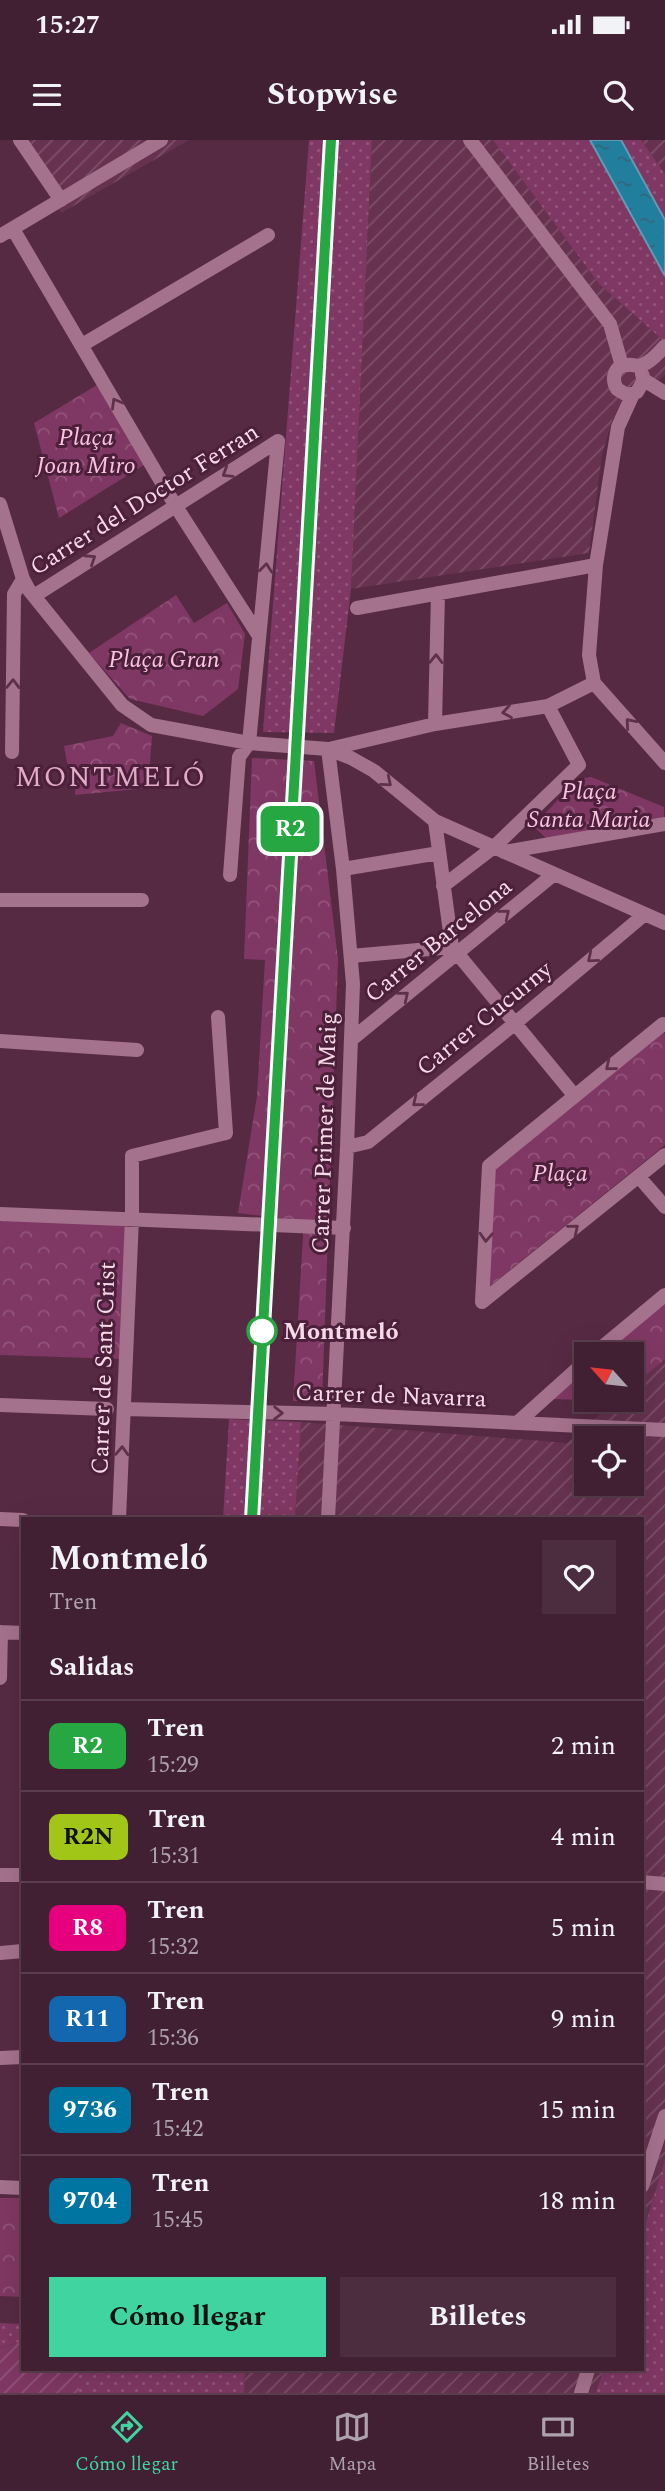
<!DOCTYPE html>
<html lang="es">
<meta charset="utf-8">
<style>
:root{--surface:#412033;--page:#4c2d3f;--text:#f1f3f6;--muted:#aea3ac;--line:#5a3e4e;--accent:#40d4a1}
body{margin:0;font-family:Spectral,serif;background:var(--page);color:var(--text);height:100vh;display:flex;flex-direction:column;font-size:26px;white-space:nowrap}
*{box-sizing:border-box;margin:0}
p{font-size:23px;color:var(--muted)}
.icon{flex:none;width:38px;height:38px;fill:none;stroke:currentColor;stroke-width:2;stroke-linecap:round;stroke-linejoin:round}
.map{position:relative;flex:1;overflow:hidden}
.details{position:absolute;left:21px;top:1377px;width:623px;height:854px;display:flex;flex-direction:column;background:var(--surface);border-radius:0px;box-shadow:0 7px 28px #0002,0 0 0 2px var(--line)}
.details>*{flex:none}
.badge{padding:0 14px;border-radius:10px;font-size:24px;line-height:46px}
.needle{width:46px;rotate:297deg}
.fabs{position:absolute;left:574px;top:1202px;display:grid;gap:14px}
.fabs a{display:grid;place-items:center;width:70px;height:70px;border-radius:0px;background:var(--surface);box-shadow:0 7px 28px #0002,0 0 0 2px var(--line);font-size:35px}
.map>.badge{position:absolute;translate:-50% -50%;box-shadow:0 0 0 4px #fff}
h2{padding:0 28px;font-size:26px;line-height:63px}
.round{display:grid;place-items:center;flex:none;width:74px;height:74px;border-radius:0px;background:var(--page)}
.head{display:flex;align-items:center;justify-content:space-between;height:119px;padding:0 28px}
h1{font-size:33px;font-weight:700;line-height:52px}
.action{display:flex;gap:14px;margin-top:auto;padding:14px 28px}
.action a{flex:1;height:80px;border-radius:0px;background:var(--accent);color:#111;font-size:28px;font-weight:700;line-height:80px;text-align:center}
.action a+a{background:var(--page);color:var(--text)}
ul{padding:0;list-style:none}
li{display:flex;align-items:center;gap:21px;height:91px;padding:0 28px;border-top:2px solid var(--line)}
li div{flex:1}
li b{display:block;font-size:26px}
li em{font-style:normal}
li .badge{min-width:77px;font-weight:700;text-align:center}
.status{display:flex;justify-content:space-between;align-items:center;height:49px;padding:0 35px;background:var(--surface);direction:ltr}
.status svg{height:19px;fill:currentColor}
header{display:flex;justify-content:space-between;align-items:center;height:91px;padding:0 28px;background:var(--surface);font-size:32px;font-weight:700}
.tabs{display:flex;justify-content:space-around;align-items:center;height:98px;border-top:2px solid var(--line);background:var(--surface);font-size:19px;color:var(--muted)}
.tabs a{display:grid;justify-items:center;gap:4px}
.tabs .on{color:var(--accent)}
.map>svg:first-child{display:block}
.industrial{fill:url(#industrial-furrows);fill-rule:evenodd}
.grass{fill:url(#grass-dots)}
.park{fill:url(#park-crowns)}
.garden{fill:url(#garden-furrows)}
.water{fill:url(#water-ripples);stroke:#629ab4;stroke-width:2}
.lines{fill:none;stroke-linecap:round;stroke-linejoin:round}
.minor{stroke:#a5728e;stroke-width:14}
.oneway{stroke:#5e304b}
.line-casing{stroke:#fff;stroke-width:16}
.line{stroke:#26a741;stroke-width:10}
.stop-dot{fill:#fff;stroke:#26a741;stroke-width:3.5}
.labels{text-anchor:middle;stroke-width:6;stroke-linejoin:round;paint-order:stroke}
.park-label{font-size:24px;font-style:italic;fill:#fbc3e1;stroke:#4c203a}
.street-label{font-size:24px;fill:#f7dae9;stroke:#4c203a}
.stop-label{font-size:24px;font-weight:bold;fill:#f7dae9;stroke:#4c203a;text-anchor:start}
.quarter-label{font-size:28px;letter-spacing:2px;fill:#e2abc8;stroke:#4c203a}
</style>
<div class="status"><b>15:27</b><svg viewBox="0 0 49 12"><path d="M0 12V9h3v3zM5 12V6h3v6zM10 12V3h3v9zM15 12V0h3v12zM26 1h20v11H26zM47 4h2v5h-2z"/></svg></div>
<header><svg class="icon" aria-label="menu" viewBox="0 0 24 24"><path d="M4 6h16M4 12h16M4 18h16"/></svg>Stopwise<svg class="icon" aria-label="search" viewBox="0 0 24 24"><circle cx="10" cy="10" r="6"/><path d="M15 15l6 6"/></svg></header>
<div class="map">
<svg width="665" height="2253" viewBox="0 0 665 2253">
<defs>
<pattern id="industrial-furrows" width="10" height="10" patternUnits="userSpaceOnUse" patternTransform="scale(1.75)"><rect width="10" height="10" fill="#663250"/><path d="M-1 1l2-2M0 10L10 0M9 11l2-2" fill="none" stroke="#7d4f69"/></pattern>
<pattern id="grass-dots" width="8" height="8" patternUnits="userSpaceOnUse" patternTransform="scale(1.75)"><rect width="8" height="8" fill="#7f3863"/><path d="M2 2h.1M6 6h.1" fill="none" stroke="#925479" stroke-width="1.8" stroke-linecap="round"/></pattern>
<pattern id="park-crowns" width="20" height="18" patternUnits="userSpaceOnUse" patternTransform="scale(1.75)"><rect width="20" height="18" fill="#7f3863"/><path d="M2 6a3 3 0 1 1 6 0M12 15a3 3 0 1 1 6 0" fill="none" stroke="#925479"/></pattern>
<pattern id="garden-furrows" width="10" height="10" patternUnits="userSpaceOnUse" patternTransform="scale(1.75)"><rect width="10" height="10" fill="#7f3863"/><path d="M-1 1l2-2M0 10L10 0M9 11l2-2" fill="none" stroke="#925479"/></pattern>
<pattern id="water-ripples" width="26" height="14" patternUnits="userSpaceOnUse" patternTransform="scale(1.75)"><rect width="26" height="14" fill="#227e9d"/><path d="M2 4q2-2 4 0t4 0M15 11q2-2 4 0t4 0" fill="none" stroke="#32667a"/></pattern>
</defs>
<rect width="100%" height="100%" fill="#572a44"/>
<path class="industrial" d="M12,0H189L61,73Z
M372,0H493L599,144L665,202V235L613,278L602,314L589,413L351,449Z
M641,0H665V34Z
M665,1219V2019L642,2095V1379H295L301,1282L567,1303L617,1260H632V1247ZM586,1298H632V1344H586Z
M245,2230H603L596,2253H244Z"/>
<path class="grass" d="M309,0H372L351,449L334,593L263,592Z
M493,0H590L665,136V202L599,144Z
M621,0H641L665,34V80Z
M229,1279L301,1282L295,1379H223Z
M665,2019V2253H596L603,2230H642V2095Z
M0,2183L23,2184V2201L0,2208Z
M79,2230H245L244,2253H79Z"/>
<path class="park" d="M97,245L144,325L59,378L34,283Z
M176,455L194,483L227,463L245,494L238,549L203,576L130,559L89,513Z
M121,583L152,596L148,648L75,655L76,633L67,623L64,606L113,596Z
M252,618L314,621L338,819L322,1262L293,1261L304,1081L238,1073L257,956L265,820L244,819Z
M591,637L664,667V677L547,699L533,686L578,639Z
M663,891L665,894V1005L488,1148L494,1028Z
M0,1080L128,1085L122,1219L0,1215Z
M665,1162V1219L632,1247V1214H602Z
M586,1228V1260H617L615,1261L553,1259Z
M0,2058H23V2157L0,2156Z"/>
<path class="garden" d="M23,2201V2230H79V2253H0V2208Z"/>
<path class="water" d="M590,0H621L665,80V136Z"/>
<g class="lines">
<path class="minor" d="M20,0L61,60
M470,0L610,184L622,226
M13,89L175,365L259,496
M0,96L161,0
M82,205L268,95
M642,234L644,240L665,253
M644,240L637,252L627,255L617,249C611,239 614,225 628,225C635,224 637,228 644,224C652,221 659,212 665,206
M0,364L23,439L29,450L122,565L151,585L249,603L328,609L351,618L374,631L435,681L665,783
M34,456L278,301
M357,468L596,425
M594,543L589,515L596,425L618,287L633,254
M594,543L665,623
M435,584L438,453
M328,609L343,729L353,844L347,1007L328,1379
M329,609L435,584L548,566L594,543
M12,612L14,454L23,439
M435,681L452,807L574,955
M504,712L665,684
M343,729L439,713
M230,735L239,617L249,603L278,301
M443,746L494,707L579,625L548,566
M0,760H142
M351,816L452,807
M352,899L553,735
M0,901L137,910
M347,1007L368,1002L513,885L645,774
M639,1037L665,1067
M0,1074L344,1088
M482,1162L489,1026L663,884L665,885
M482,1162L665,1015
M594,1214L665,1155
M0,1265L107,1269
M124,1269L335,1274L665,1290
M517,1283L586,1221
M0,1379L23,1380
M119,1379L132,1078V1016L226,993L218,877
M0,1492L23,1493
M0,1538L1,1492
M0,1735H23
M642,1742L665,1744
M0,1813L23,1811
M0,1918L23,1917
M642,2046L665,1976
M0,2047L23,2048
M581,2253L588,2230"/>
</g>
<defs><path id="oneway-chevron" d="M-2-3.5L2.5 0L-2 3.5" fill="none" stroke-width="1.6" stroke-linecap="round" stroke-linejoin="round" transform="scale(1.75)"/></defs>
<g class="oneway">
<use href="#oneway-chevron" transform="translate(116 263) rotate(-120)"/>
<use href="#oneway-chevron" transform="translate(227 333) rotate(148)"/>
<use href="#oneway-chevron" transform="translate(91 419) rotate(-33)"/>
<use href="#oneway-chevron" transform="translate(266 428) rotate(-84)"/>
<use href="#oneway-chevron" transform="translate(436 519) rotate(-89)"/>
<use href="#oneway-chevron" transform="translate(13 544) rotate(-89)"/>
<use href="#oneway-chevron" transform="translate(507 572) rotate(171)"/>
<use href="#oneway-chevron" transform="translate(630 583) rotate(-131)"/>
<use href="#oneway-chevron" transform="translate(387 642) rotate(40)"/>
<use href="#oneway-chevron" transform="translate(505 774) rotate(-39)"/>
<use href="#oneway-chevron" transform="translate(592 818) rotate(140)"/>
<use href="#oneway-chevron" transform="translate(404 856) rotate(-39)"/>
<use href="#oneway-chevron" transform="translate(610 926) rotate(141)"/>
<use href="#oneway-chevron" transform="translate(417 962) rotate(141)"/>
<use href="#oneway-chevron" transform="translate(574 1089) rotate(-39)"/>
<use href="#oneway-chevron" transform="translate(486 1097) rotate(93)"/>
<use href="#oneway-chevron" transform="translate(278 1273) rotate(1)"/>
<use href="#oneway-chevron" transform="translate(122 1311) rotate(-88)"/>
</g>
<g class="lines">
<g class="line-casing">
<path id="line" d="M252,1379L331,0"/>
</g>
<use href="#line" class="line"/>
</g>
<circle class="stop-dot" cx="262" cy="1191" r="14"/>
<g class="labels">
<g class="park-label">
<text x="86" y="305">Plaça<tspan x="86" dy="28">Joan Miro</tspan></text>
<text x="164" y="527">Plaça Gran</text>
<text x="589" y="659">Plaça<tspan x="589" dy="28">Santa Maria</tspan></text>
<text x="560" y="1041">Plaça</text>
</g>
<g class="street-label">
<text transform="translate(144 359) rotate(-32)" y="8">Carrer del Doctor Ferran</text>
<text transform="translate(438 800) rotate(-39)" y="8">Carrer Barcelona</text>
<text transform="translate(484 878) rotate(-39)" y="8">Carrer Cucurny</text>
<text transform="translate(324 993) rotate(-88)" y="8">Carrer Primer de Maig</text>
<text transform="translate(103 1228) rotate(-88)" y="8">Carrer de Sant Crist</text>
<text transform="translate(391 1255) rotate(2)" y="8">Carrer de Navarra</text>
</g>
<g class="stop-label">
<text x="283" y="1199">Montmeló</text>
</g>
<g class="quarter-label">
<text x="111" y="646">MONTMELÓ</text>
</g>
</g>
</svg>
<div class="fabs">
<a><svg class="needle" viewBox="-14 -14 28 28"><path d="M0-13l5 13h-10z" fill="#e53935"/><path d="M0 13l5-13h-10z" fill="#aea3ac"/></svg></a>
<a><svg class="icon" aria-label="locate" viewBox="0 0 24 24"><circle cx="12" cy="12" r="6"/><path d="M12 2v4M12 18v4M2 12h4M18 12h4"/></svg></a>
</div>
<b class="badge" style="left:290px;top:689px;background:#26a741;color:#fff">R2</b>
<section class="details">
<div class="head"><div><h1>Montmeló</h1><p>Tren</p></div><a class="round"><svg class="icon" aria-label="heart" viewBox="0 0 24 24"><path d="M12 20l-8-8c-3-5 5-10 8-4 3-6 11-1 8 4z"/></svg></a></div>
<h2>Salidas</h2>
<ul>
<li><span class="badge" style="background:#26a741;color:#fff">R2</span><div><b>Tren</b><p>15:29</p></div><em>2 min</em></li>
<li><span class="badge" style="background:#a2c617;color:#111">R2N</span><div><b>Tren</b><p>15:31</p></div><em>4 min</em></li>
<li><span class="badge" style="background:#e6007e;color:#fff">R8</span><div><b>Tren</b><p>15:32</p></div><em>5 min</em></li>
<li><span class="badge" style="background:#1267af;color:#fff">R11</span><div><b>Tren</b><p>15:36</p></div><em>9 min</em></li>
<li><span class="badge" style="background:#0075a1;color:#fff">9736</span><div><b>Tren</b><p>15:42</p></div><em>15 min</em></li>
<li><span class="badge" style="background:#0075a1;color:#fff">9704</span><div><b>Tren</b><p>15:45</p></div><em>18 min</em></li>
</ul>
<div class="action"><a>Cómo llegar</a><a>Billetes</a></div>
</section>
</div>
<nav class="tabs">
<a class="on"><svg class="icon" aria-label="directions" viewBox="0 0 24 24"><path d="M12 3l9 9-9 9-9-9zM9 14v-3h6M13 9l2 2-2 2"/></svg>Cómo llegar</a>
<a><svg class="icon" aria-label="map" viewBox="0 0 24 24"><path d="M3 6l6-2 6 2 6-2v14l-6 2-6-2-6 2zM9 4v14M15 6v14"/></svg>Mapa</a>
<a><svg class="icon" aria-label="tickets" viewBox="0 0 24 24"><path d="M3 7h18v10H3zM15 7v10"/></svg>Billetes</a>
</nav>
